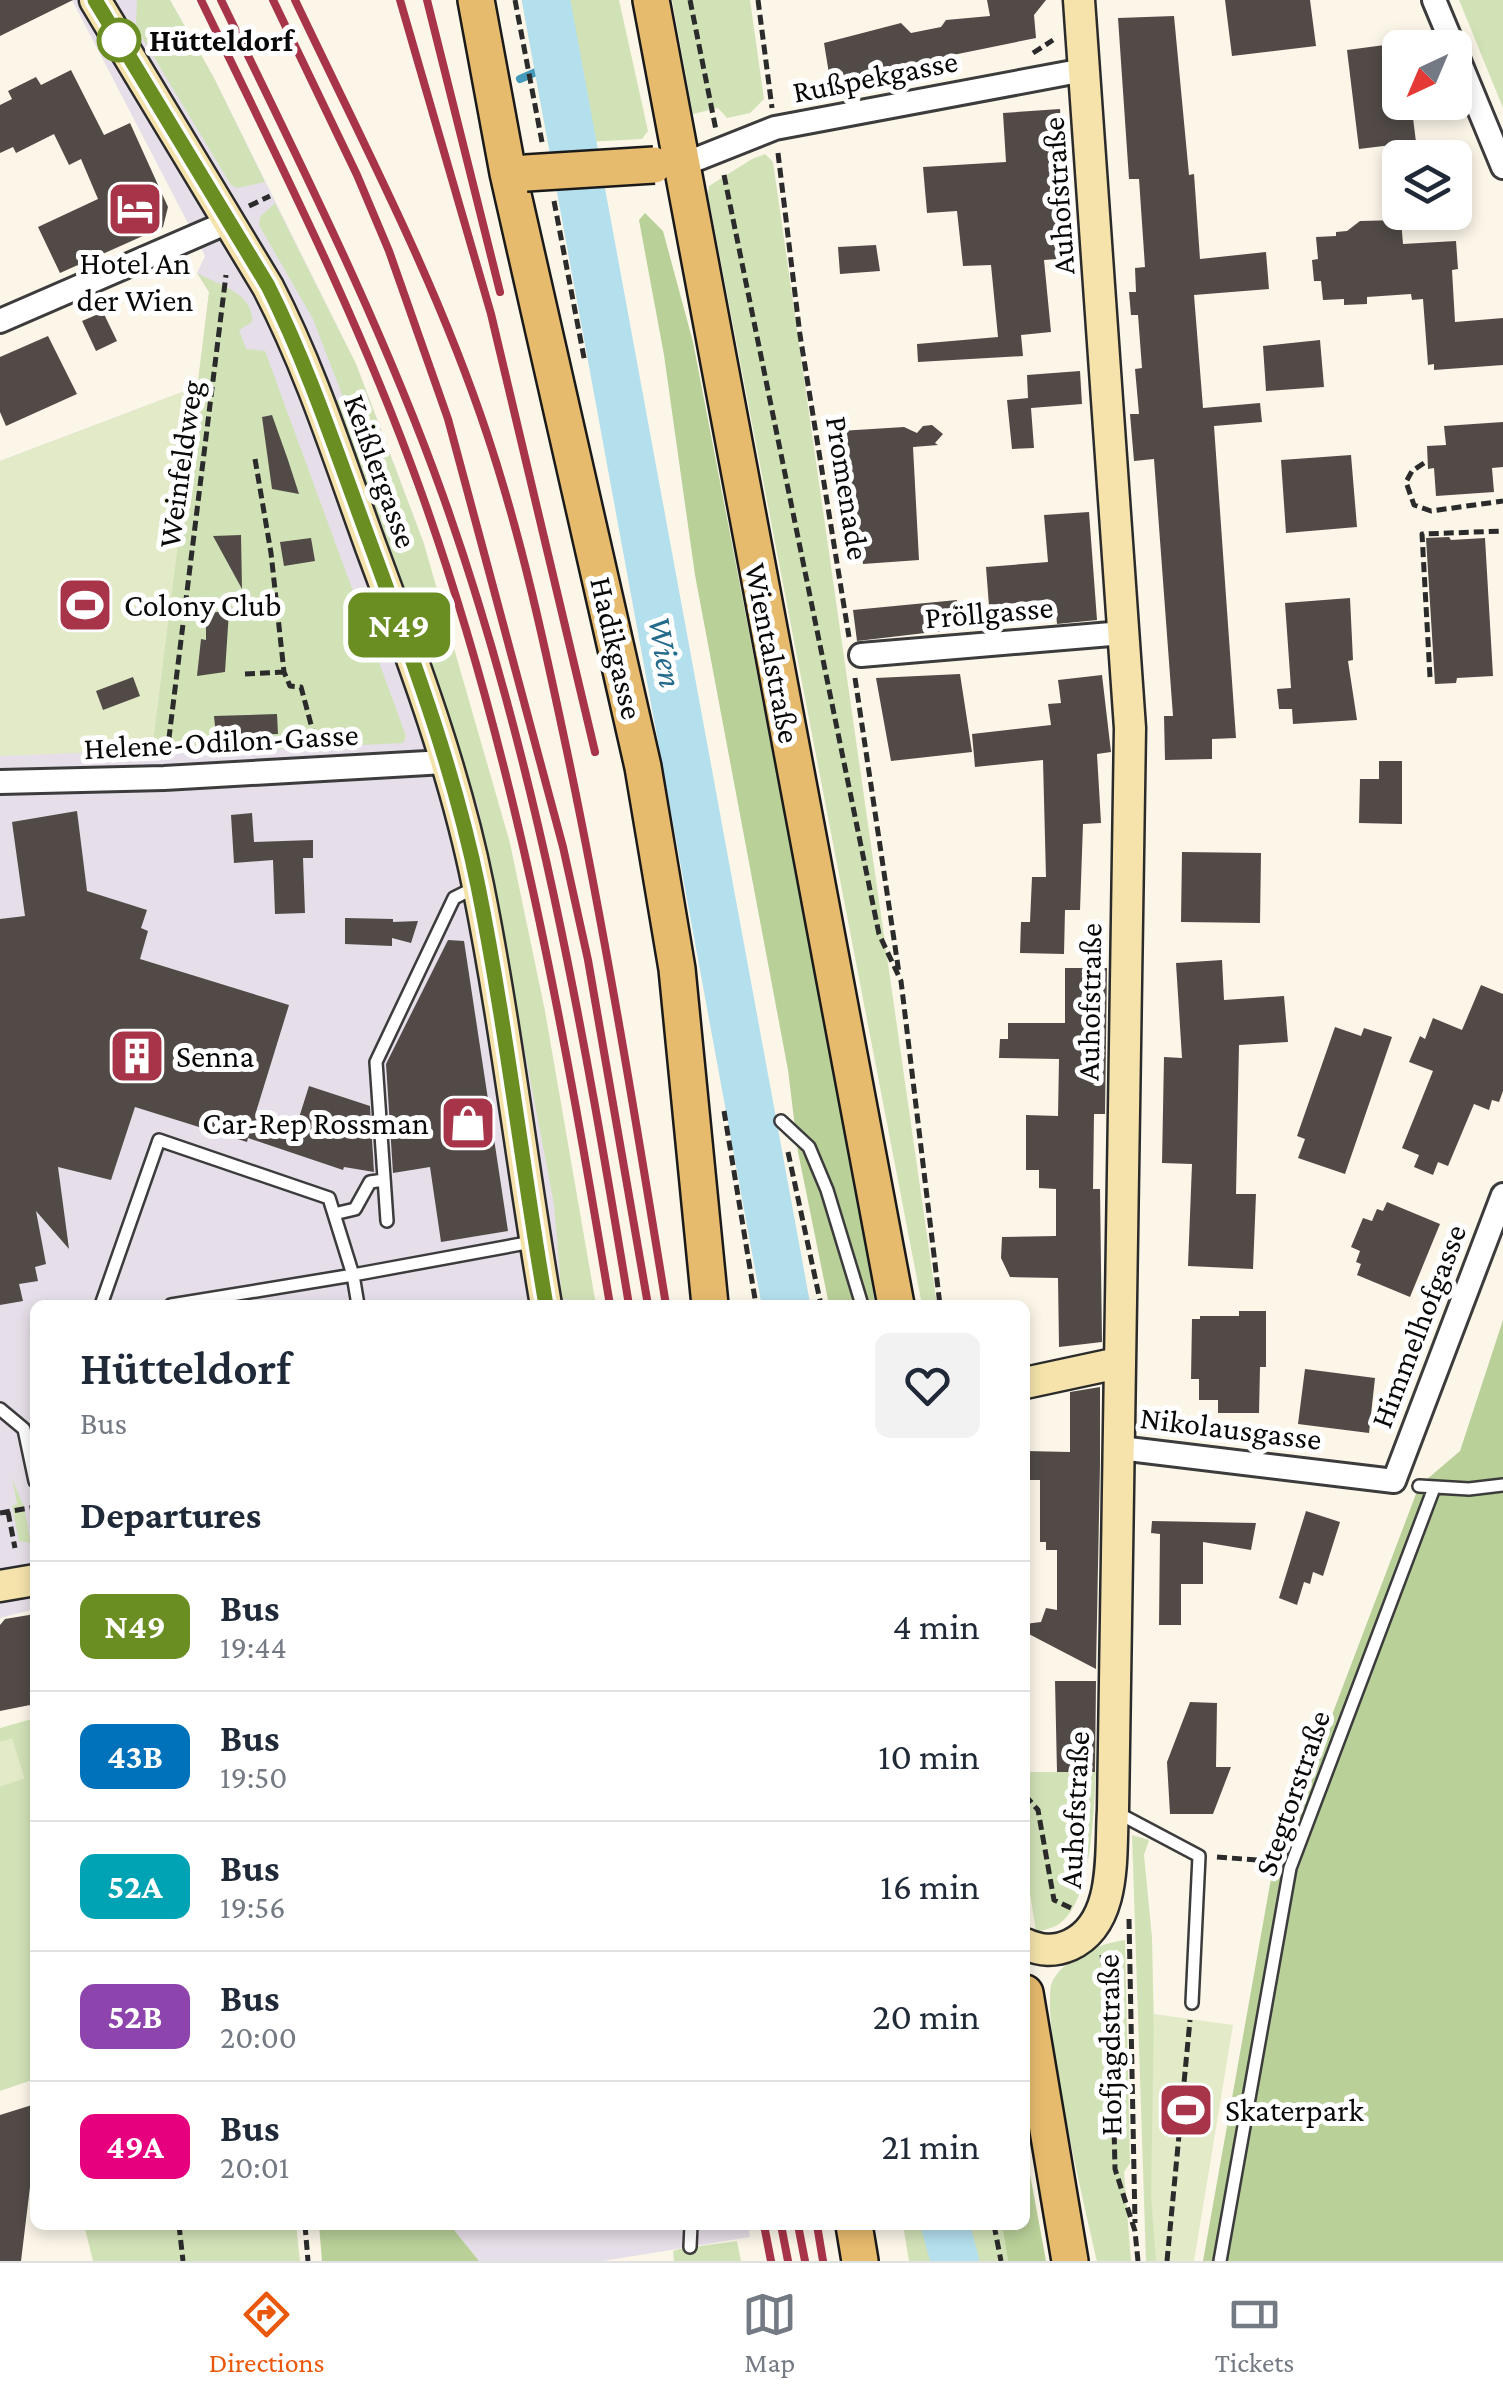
<!DOCTYPE html>
<meta charset="utf-8">
<style>
:root{--surface:#fff;--page:#f2f2f3;--text:#1f2937;--muted:#747a83;--line:#e0e1e3;--accent:#ea580c}
body{margin:0;font-family:"Crimson Pro",serif;background:var(--page);color:var(--text);height:100vh;display:flex;flex-direction:column;font-size:38px;white-space:nowrap}
*{box-sizing:border-box;margin:0}
p{font-size:32px;color:var(--muted)}
.icon{flex:none;width:55px;height:55px;fill:none;stroke:currentColor;stroke-width:2;stroke-linecap:round;stroke-linejoin:round}
.map{position:relative;flex:1;overflow:hidden}
.side{position:absolute;left:30px;top:1300px;width:1000px;height:930px;display:flex;flex-direction:column;background:var(--surface);border-radius:15px;box-shadow:0 5px 15px #0003}
.side>*{flex:none}
.badge{padding:0 20px;border-radius:15px;font-size:35px;line-height:65px}
.needle{width:65px;rotate:224deg}
.buttons{position:absolute;left:1382px;top:30px;display:grid;gap:20px}
.buttons a{display:grid;place-items:center;width:90px;height:90px;border-radius:15px;background:var(--surface);box-shadow:0 5px 15px #0003;font-size:50px}
.map>.badge{position:absolute;translate:-50% -50%;box-shadow:0 0 0 5px #fff}
h2{padding:0 50px;font-size:38px;line-height:90px}
.round{display:grid;place-items:center;flex:none;width:105px;height:105px;border-radius:15px;background:var(--page)}
.overview{display:flex;align-items:center;justify-content:space-between;height:170px;padding:0 50px}
h1{font-size:48px;font-weight:600;line-height:75px}
ul{padding:0;list-style:none}
li{display:flex;align-items:center;gap:30px;height:130px;padding:0 50px;border-top:2px solid var(--line)}
li div{flex:1}
li b{display:block;font-size:38px}
li em{font-style:normal}
li .badge{min-width:110px;font-weight:700;text-align:center}
.tab-bar{display:flex;justify-content:space-around;align-items:center;height:140px;border-top:2px solid var(--line);background:var(--surface);font-size:28px;color:var(--muted)}
.tab-bar a{display:grid;justify-items:center;gap:5px}
.tab-bar .selected{color:var(--accent)}
.map>svg:first-child{display:block}
.industrial{fill:#e6dee8}
.green{fill:#d2e2b7}
.forest{fill:#b9d099}
.pitch{fill:#e2eac8}
.water{fill:#b4dfed;stroke:#449abb;stroke-width:2.5}
.lines{fill:none;stroke-linecap:round;stroke-linejoin:round}
.stream{stroke:#449abb;stroke-width:8}
.river{stroke:#b4dfed;stroke-width:48}
.building{fill:#514a47}
.lane-casing{stroke:#3c3c3c;stroke-width:16}
.street-casing{stroke:#3c3c3c;stroke-width:28}
.secondary-casing{stroke:#2b2b2b;stroke-width:35}
.primary-casing{stroke:#1a1a1a;stroke-width:40}
.path{stroke:#2b2b2b;stroke-width:5;stroke-dasharray:10 5;stroke-linecap:butt}
.lane{stroke:#fff;stroke-width:11}
.street{stroke:#fff;stroke-width:22}
.secondary{stroke:#f5e3ab;stroke-width:30}
.primary{stroke:#e7bb6e;stroke-width:35}
.rail{stroke:#a73448;stroke-width:8}
.primary-bridge-casing{stroke:#1a1a1a;stroke-width:40;stroke-linecap:butt}
.primary-bridge{stroke:#e7bb6e;stroke-width:35}
.line-casing{stroke:#fff;stroke-width:22}
.line{stroke:#6b8e23;stroke-width:15}
.stop-dot{fill:#fff;stroke:#6b8e23;stroke-width:5}
.labels{text-anchor:middle;stroke-width:10;stroke-linejoin:round;paint-order:stroke}
.stop-label{font-size:32px;font-weight:bold;fill:#090909;stroke:#fff;text-anchor:start}
.street-label{font-size:32px;fill:#090909;stroke:#fff}
.poi-label{font-size:32px;fill:#090909;stroke:#fff;text-anchor:start}
.water-label{font-size:35px;font-style:italic;fill:#246a8a;stroke:#fff}
</style>
<div class="map">
<svg width="1503" height="2261" viewBox="0 0 1503 2261">
<rect width="100%" height="100%" fill="#fcf6e9"/>
<path class="industrial" d="M72,0H170L214,78L356,364L376,416L424,544L596,1305H35V1609L0,1618V461L198,386L209,292L197,273L205,256Z
M450,2225H748L750,2237L603,2261H479Z"/>
<path class="green" d="M137,0H170L214,78L265,182L237,188L231,185L140,34L136,23Z
M522,0H528L560,142H548Z
M561,0H619L648,131L642,139L586,142L575,59Z
M672,0H750L764,99L750,113L727,118L718,108L693,114Z
M1459,0H1503V108Z
M765,154L773,162L937,1305H922L708,195L709,186L752,159Z
M275,203L356,364L424,544L510,843L545,1011L596,1305H568L567,1299L562,1300L554,1204L478,806L448,726L433,671L333,403L343,397L313,319L259,225L260,217Z
M197,273C219,285 254,293 252,322L239,330L246,349L265,351L406,736L403,743L320,747L319,741L312,742L313,747L265,750L264,747H252L251,751L182,753L152,750L209,292Z
M12,1478L24,1507L31,1543L19,1541L12,1506L17,1504Z
M35,1718V2079L0,2091V1786L24,1778L12,1739L0,1742V1728Z
M1025,1772H1096C1093,1811 1093,1901 1059,1924C1053,1928 1044,1930 1036,1932L1025,1862Z
M1132,1835L1149,1840L1144,1855L1152,1937L1159,2261H1146Z
M1125,1940L1130,2163L1124,2172L1131,2261H1097C1087,2217 1037,2009 1053,1980C1067,1956 1099,1944 1125,1940Z
M84,2225H296L300,2261H93Z
M903,2225H924L939,2261H909Z
M958,2225H1002L1008,2261H970Z
M737,2241L741,2261H674L673,2251L679,2249Z"/>
<path class="forest" d="M645,213L663,231L693,342L862,1217L875,1305H829L798,1152L788,1070L695,575L664,355L639,220Z
M1503,1320V2261H1203L1272,1873L1419,1486L1460,1451Z
M1025,2147L1046,2261H1008L1002,2225H1025Z
M319,2225H450L479,2261H322Z"/>
<path class="pitch" d="M198,386L152,750L0,756V461Z
M12,1738L24,1779L0,1786V1742Z
M1154,2014L1233,2025L1194,2261H1156L1151,2195Z"/>
<path class="water" d="M528,0H561L575,59L586,142H560Z"/>
<g class="lines">
<path class="stream" d="M520,79L552,65"/>
<path class="river" d="M546,0L786,1305
M945,2225L955,2261"/>
</g>
<path class="building" d="M0,0H73L0,36Z
M987,0H1046L1034,15L1036,38L830,80L824,43L901,23L911,33L941,27L946,20L990,16Z
M1225,0H1310L1316,46L1232,56Z
M1174,16L1189,175L1194,174L1200,259L1266,252L1269,289L1194,295L1203,408L1260,403L1262,422L1214,426L1236,738L1212,739V759L1165,760L1164,716H1173L1154,459L1134,461L1130,414H1139L1135,369L1142,368L1138,315H1131L1129,292H1136L1135,268L1145,267L1139,179H1129L1118,18Z
M1400,43V102H1411L1416,142L1359,149L1347,50Z
M71,70L104,135L130,123L168,207L163,227L60,273L38,227L98,199L81,159L69,165L54,134L16,153L13,147L0,153V105L12,99L8,91L36,77L41,85Z
M1060,109L1071,258L1044,260L1051,332L1021,335L1023,356L918,362L917,344L998,337L991,265L963,266L957,211L927,213L923,167L1006,162L1003,113Z
M1401,220L1403,244L1456,241L1458,269L1452,270L1455,322L1503,318V365L1434,370V364L1428,365L1423,299L1412,300L1411,294L1367,297V304L1344,305V299L1323,300L1321,281H1314L1312,260L1318,259L1316,237L1336,236V232L1347,231L1360,221Z
M876,245L880,271L840,274L838,247Z
M103,312L117,341L96,351L82,321Z
M48,336L77,394L6,426L0,412V357Z
M1320,340L1324,387L1266,391L1263,346Z
M1080,371L1082,404L1031,408L1034,448L1012,449L1007,400L1028,398L1027,375Z
M272,415L288,460L299,494L272,489L262,417Z
M1503,422V467L1492,468L1494,492L1436,496L1434,468L1428,469L1427,446L1446,445L1444,426Z
M932,425L943,434L935,443L938,445L913,447L919,560L863,564L861,542L855,543L850,484H842L840,431L904,427L917,433L923,426Z
M1351,455L1357,527L1286,533L1281,460Z
M1089,512L1097,620L1057,624L1056,613L1044,614L1043,600L989,606L986,567L1048,562L1044,515Z
M241,535L242,589L213,536Z
M1449,537L1451,540L1485,538L1493,676L1457,678L1456,683L1435,684L1426,538Z
M311,538L315,561L284,566L280,542Z
M1350,598L1353,660L1348,661L1357,720L1293,724L1292,709H1279L1277,689L1291,688L1285,603Z
M957,600L959,629L857,641L853,610Z
M229,611L225,672L197,676L201,639L206,640V613Z
M960,674L972,752L891,761L876,678Z
M1102,675L1111,752L1097,754L1101,823L1083,824L1080,910H1065L1064,954L1020,953L1021,922H1030L1032,877H1046L1043,760L975,767L972,734L1051,725L1048,704L1061,703L1058,680Z
M133,677L140,696L103,710L96,691Z
M277,714L278,734L216,736L214,716Z
M1379,761H1402V824L1359,823L1360,779H1379Z
M77,811L87,891L147,910L141,928L148,931L140,959L289,1005L256,1112L297,1124L309,1086L370,1106L374,1172L344,1167L343,1170L248,1138L247,1142L135,1107L111,1180L58,1167L69,1249L36,1211L46,1264L35,1267L38,1281L19,1284L23,1301L0,1305V919L25,916L12,822Z
M252,813L254,842L313,840V858H303L305,913L275,914L273,860L234,863L231,815Z
M1182,852L1261,853L1260,923L1181,922Z
M345,918L393,919V922L418,921L411,943L392,938V946L345,944Z
M448,940L464,941L508,1231L441,1242L430,1167L393,1173L386,1064Z
M1222,960L1224,1000L1284,996L1288,1042L1239,1045L1236,1194H1256L1253,1269L1188,1266L1192,1164L1162,1163L1164,1057L1182,1058L1176,963Z
M1065,968H1107L1105,1114H1094L1093,1189H1100L1102,1342L1059,1347L1058,1278L1010,1277L1001,1258L1002,1237L1056,1236V1189L1039,1188V1170H1026V1115L1058,1116L1059,1059L999,1058L1000,1039H1008V1023H1065Z
M1481,985L1503,994V1091L1499,1102L1492,1100L1489,1110L1474,1104L1448,1166L1438,1162L1433,1175L1414,1167L1419,1155L1402,1148L1433,1071L1409,1062L1420,1036L1425,1039L1433,1018L1462,1030Z
M1335,1027L1361,1036L1364,1028L1392,1037L1345,1174L1298,1158L1305,1139L1297,1136Z
M1387,1202L1440,1224L1410,1297L1357,1275L1361,1264L1356,1262L1360,1251L1351,1247L1363,1218L1372,1221L1377,1209L1383,1211Z
M1239,1311H1266V1367H1260L1259,1413H1218V1400H1199V1379H1191L1192,1319H1200V1316H1239Z
M1305,1369L1375,1378L1369,1433L1298,1424Z
M1100,1387V1464L1096,1669L1025,1632V1624L1041,1622L1046,1608L1057,1610V1550H1046V1542H1040V1480H1025V1451L1070,1452V1392Z
M1306,1511L1340,1522L1323,1576L1313,1572L1310,1584L1304,1582L1297,1605L1279,1598Z
M1152,1521L1256,1523L1251,1550L1203,1542V1584H1181V1625H1159L1160,1534L1151,1533Z
M35,1614V1704L0,1711V1625L5,1619Z
M1055,1681H1096L1095,1772H1057Z
M1190,1702L1217,1703L1216,1767H1231L1213,1814H1170L1167,1762Z
M32,2105L35,2146L21,2261H0V2115Z"/>
<g class="lines">
<g class="lane-casing">
<path id="lane" d="M781,1121L809,1147L827,1190L862,1305
M334,1214L355,1209L370,1182L384,1180
M387,1221L376,1062L454,898L474,888
M101,1305L159,1140L329,1198L353,1275L171,1305
M358,1305L353,1275L532,1242
M0,1409L24,1429L35,1481
M1419,1486L1469,1489L1503,1485
M1116,1812L1199,1856L1192,2003
M690,2247L691,2225
M1220,2261L1290,1868L1434,1488"/>
</g>
<g class="street-casing">
<path id="street" d="M1434,0L1454,48
M1455,51L1503,167
M682,165L775,128L1084,70
M0,321L228,222
M861,655L1123,633
M0,782L164,778L445,762
M1120,1448L1394,1481L1503,1195"/>
</g>
<g class="secondary-casing">
<path id="secondary" d="M95,0L268,287C311,370 339,459 371,547C412,657 455,771 478,886C506,1025 522,1166 546,1305
M1025,1383L1118,1363
M0,1586L35,1580
M1025,1944C1041,1951 1054,1952 1070,1945C1118,1923 1110,1853 1113,1810L1130,728L1079,0"/>
</g>
<g class="primary-casing">
<path id="primary" d="M476,0L508,173L643,767L677,969L710,1305
M651,0L896,1305
M1025,1993L1070,2261
M854,2225L860,2261"/>
</g>
<path class="path" d="M515,0L542,142
M690,0L716,130
M758,0L772,108
M1033,53L1053,40
M778,153L800,335L849,637
M724,175L879,934L901,981L940,1305
M554,201L585,363
M249,206L270,196
M255,459L271,553L284,672L290,686L301,687L317,747
M1424,463L1412,471L1406,482L1414,505L1431,511L1503,501
M245,674L284,672
M1430,677L1422,534L1503,531
M855,678L899,973
M167,754L226,275
M724,1111L756,1305
M788,1152L821,1305
M8,1512L15,1548
M0,1513L35,1507
M1025,1795L1038,1810L1054,1900L1073,1909
M1217,1857L1270,1861L1272,1856
M1129,1919L1135,2223
M1102,1955L1112,2040L1115,2169L1135,2231L1138,2261
M179,2225L183,2261
M305,2225L308,2261
M994,2225L1001,2261
M1167,2261L1190,2020"/>
<use href="#lane" class="lane"/>
<use href="#street" class="street"/>
<use href="#secondary" class="secondary"/>
<use href="#primary" class="primary"/>
<path class="rail" d="M201,0C279,161 360,321 420,489C515,753 564,1030 610,1305
M221,0C300,163 382,325 443,496C536,757 584,1033 629,1305
M273,0L357,175L389,251L448,419L563,847L588,960L648,1305
M295,0C363,143 437,283 487,434C522,539 545,647 568,756C606,938 636,1121 666,1305
M400,0L491,314L595,752
M427,0L500,292
M764,2225L771,2261
M781,2225L788,2261
M798,2225L805,2261
M817,2225L823,2261"/>
<g class="primary-bridge-casing">
<path id="primary-bridge" d="M526,173L654,165"/>
</g>
<use href="#primary-bridge" class="primary-bridge"/>
</g>
<g class="lines">
<g class="line-casing">
<path id="line" d="M95,0L268,286C309,368 337,454 369,540C410,652 454,768 478,886C506,1025 522,1166 546,1305"/>
</g>
<use href="#line" class="line"/>
</g>
<defs>
<g id="hotel-square" transform="scale(2.875)"><rect x="-9" y="-9" width="18" height="18" rx="4" fill="#a73448" stroke="#fff"/><path d="M-6-4.5h1.5V1H6V5H4.5V3h-9V5H-6ZM-4 0a1.8 1.8 0 1 1 3.6 0ZM.5 0V-2.5h3Q6-2.5 6 0Z" fill="#fff"/></g>
<g id="stadium-square" transform="scale(2.875)"><rect x="-9" y="-9" width="18" height="18" rx="4" fill="#a73448" stroke="#fff"/><path d="M0-5a6.5 5 0 1 0 0 10a6.5 5 0 1 0 0-10ZM-3.5-1.8h7v3.6h-7Z" fill="#fff"/></g>
<g id="building-square" transform="scale(2.875)"><rect x="-9" y="-9" width="18" height="18" rx="4" fill="#a73448" stroke="#fff"/><path d="M-4-6H4V6H1V3H-1V6H-4ZM-2.5-4.3h1.7v1.8h-1.7ZM.8-4.3h1.7v1.8H.8ZM-2.5-1h1.7V.8h-1.7ZM.8-1h1.7V.8H.8Z" fill="#fff"/></g>
<g id="shop-square" transform="scale(2.875)"><rect x="-9" y="-9" width="18" height="18" rx="4" fill="#a73448" stroke="#fff"/><path d="M-5-2.5h2.3a2.7 3.5 0 0 1 5.4 0H5L5.5 6h-11ZM-1.5-2.5h3a1.5 2.3 0 0 0-3 0Z" fill="#fff"/></g>
</defs>
<g fill-rule="evenodd">
<use href="#hotel-square" x="135" y="209"/>
<use href="#stadium-square" x="85" y="605"/>
<use href="#building-square" x="137" y="1056"/>
<use href="#shop-square" x="468" y="1123"/>
<use href="#stadium-square" x="1186" y="2110"/>
</g>
<circle class="stop-dot" cx="119" cy="40" r="20"/>
<g class="labels">
<g class="stop-label">
<text x="149" y="51">Hütteldorf</text>
</g>
<g class="street-label">
<text transform="translate(875 76) rotate(-11)" y="11">Rußpekgasse</text>
<text transform="translate(1058 196) rotate(-94)" y="11">Auhofstraße</text>
<text transform="translate(180 464) rotate(-82)" y="11">Weinfeldweg</text>
<text transform="translate(381 471) rotate(70)" y="11">Keißlergasse</text>
<text transform="translate(848 488) rotate(81)" y="11">Promenade</text>
<text transform="translate(989 612) rotate(-5)" y="11">Pröllgasse</text>
<text transform="translate(617 648) rotate(77)" y="11">Hadikgasse</text>
<text transform="translate(773 653) rotate(79)" y="11">Wientalstraße</text>
<text transform="translate(221 741) rotate(-3)" y="11">Helene-Odilon-Gasse</text>
<text transform="translate(1089 1002) rotate(-89)" y="11">Auhofstraße</text>
<text transform="translate(1418 1326) rotate(-69)" y="11">Himmelhofgasse</text>
<text transform="translate(1231 1428) rotate(7)" y="11">Nikolausgasse</text>
<text transform="translate(1292 1793) rotate(-71)" y="11">Stegtorstraße</text>
<text transform="translate(1074 1810) rotate(-87)" y="11">Auhofstraße</text>
<text transform="translate(1109 2045) rotate(-91)" y="11">Hofjagdstraße</text>
</g>
<g class="poi-label">
<text x="135" y="274" text-anchor="middle">Hotel An<tspan x="135" dy="37">der Wien</tspan></text>
<text x="124" y="616">Colony Club</text>
<text x="176" y="1067">Senna</text>
<text x="429" y="1134" text-anchor="end">Car-Rep Rossman</text>
<text x="1225" y="2121">Skaterpark</text>
</g>
<g class="water-label">
<text transform="translate(666 652) rotate(80)" y="12">Wien</text>
</g>
</g>
</svg>
<div class="buttons">
<a><svg class="needle" viewBox="-14 -14 28 28"><path d="M0-13l5 13h-10z" fill="#e53935"/><path d="M0 13l5-13h-10z" fill="#747a83"/></svg></a>
<a><svg class="icon" aria-label="layers" viewBox="0 0 24 24"><path d="M12 4l9 5-9 5-9-5zM3 14l9 5 9-5"/></svg></a>
</div>
<b class="badge" style="left:399px;top:625px;background:#6b8e23;color:#fff">N49</b>
<section class="side">
<div class="overview"><div><h1>Hütteldorf</h1><p>Bus</p></div><a class="round"><svg class="icon" aria-label="heart" viewBox="0 0 24 24"><path d="M12 20l-8-8c-3-5 5-10 8-4 3-6 11-1 8 4z"/></svg></a></div>
<h2>Departures</h2>
<ul>
<li><span class="badge" style="background:#6b8e23;color:#fff">N49</span><div><b>Bus</b><p>19:44</p></div><em>4 min</em></li>
<li><span class="badge" style="background:#0072bc;color:#fff">43B</span><div><b>Bus</b><p>19:50</p></div><em>10 min</em></li>
<li><span class="badge" style="background:#00a3b4;color:#fff">52A</span><div><b>Bus</b><p>19:56</p></div><em>16 min</em></li>
<li><span class="badge" style="background:#8e44ad;color:#fff">52B</span><div><b>Bus</b><p>20:00</p></div><em>20 min</em></li>
<li><span class="badge" style="background:#e6007e;color:#fff">49A</span><div><b>Bus</b><p>20:01</p></div><em>21 min</em></li>
</ul>
</section>
</div>
<nav class="tab-bar">
<a class="selected"><svg class="icon" aria-label="directions" viewBox="0 0 24 24"><path d="M12 3l9 9-9 9-9-9zM9 14v-3h6M13 9l2 2-2 2"/></svg>Directions</a>
<a><svg class="icon" aria-label="map" viewBox="0 0 24 24"><path d="M3 6l6-2 6 2 6-2v14l-6 2-6-2-6 2zM9 4v14M15 6v14"/></svg>Map</a>
<a><svg class="icon" aria-label="tickets" viewBox="0 0 24 24"><path d="M3 7h18v10H3zM15 7v10"/></svg>Tickets</a>
</nav>
